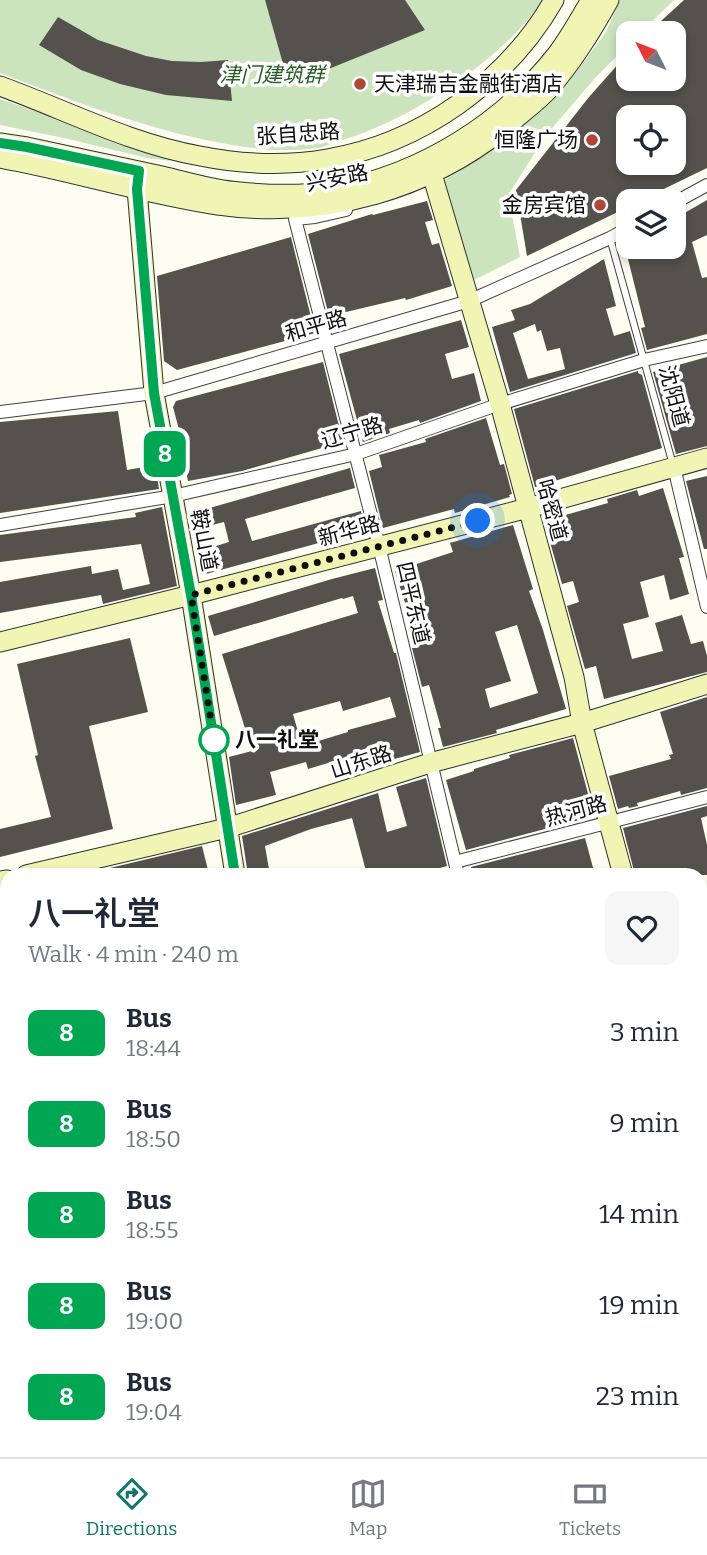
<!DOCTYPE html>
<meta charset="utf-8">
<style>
:root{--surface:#fff;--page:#f6f6f7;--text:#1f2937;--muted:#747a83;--line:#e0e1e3;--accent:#0f766e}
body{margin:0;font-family:Bitter,"Noto Sans SC",serif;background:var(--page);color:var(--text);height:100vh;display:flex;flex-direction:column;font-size:26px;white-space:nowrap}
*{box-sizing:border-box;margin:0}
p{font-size:23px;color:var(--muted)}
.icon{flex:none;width:38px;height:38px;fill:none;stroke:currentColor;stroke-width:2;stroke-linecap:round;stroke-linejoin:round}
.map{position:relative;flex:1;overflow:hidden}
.details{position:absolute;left:0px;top:868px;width:707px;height:590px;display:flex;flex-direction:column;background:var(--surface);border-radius:21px 21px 0 0;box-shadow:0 4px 10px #0003}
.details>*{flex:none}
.badge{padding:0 14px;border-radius:10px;font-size:24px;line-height:46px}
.needle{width:46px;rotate:312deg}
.fabs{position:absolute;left:616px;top:21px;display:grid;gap:14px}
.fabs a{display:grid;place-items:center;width:70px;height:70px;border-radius:14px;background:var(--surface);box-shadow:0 4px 10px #0003;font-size:35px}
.you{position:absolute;width:35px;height:35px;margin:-18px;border:5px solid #fff;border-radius:50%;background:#1a73e8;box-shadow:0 0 0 10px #1a73e833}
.map>.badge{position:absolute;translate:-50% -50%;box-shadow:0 0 0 4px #fff}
.round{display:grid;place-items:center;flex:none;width:74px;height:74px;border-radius:14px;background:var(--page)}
.headline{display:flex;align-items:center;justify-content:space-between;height:119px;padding:0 28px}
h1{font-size:33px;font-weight:600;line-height:52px}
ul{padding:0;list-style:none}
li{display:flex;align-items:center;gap:21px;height:91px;padding:0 28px}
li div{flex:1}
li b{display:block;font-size:26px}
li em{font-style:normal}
li .badge{min-width:77px;font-weight:700;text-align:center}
.tabs{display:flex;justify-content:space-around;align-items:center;height:98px;border-top:2px solid var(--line);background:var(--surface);font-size:19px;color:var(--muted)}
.tabs a{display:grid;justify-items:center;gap:4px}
.tabs .selected{color:var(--accent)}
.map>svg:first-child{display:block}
.green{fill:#cbe4be}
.building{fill:#55514c;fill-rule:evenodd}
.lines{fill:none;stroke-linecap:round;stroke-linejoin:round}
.lane-casing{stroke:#414141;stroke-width:8}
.street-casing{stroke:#414141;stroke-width:14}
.secondary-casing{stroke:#303030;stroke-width:21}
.lane{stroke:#fff;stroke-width:6}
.street{stroke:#fff;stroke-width:12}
.secondary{stroke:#f1f5b4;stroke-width:19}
.line-casing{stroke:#fff;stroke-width:16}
.line{stroke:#00a651;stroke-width:10}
.walk{stroke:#0e0e0e;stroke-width:7;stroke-dasharray:0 12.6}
.poi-dot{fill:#ae4637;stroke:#fff;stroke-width:2.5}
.stop-dot{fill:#fff;stroke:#00a651;stroke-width:3.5}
.labels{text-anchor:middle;stroke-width:7;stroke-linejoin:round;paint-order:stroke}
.park-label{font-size:21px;font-style:italic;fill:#285e26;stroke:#fff}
.poi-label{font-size:21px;fill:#0e0e0e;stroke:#fff;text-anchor:end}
.street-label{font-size:21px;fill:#0e0e0e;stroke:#fff}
.stop-label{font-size:21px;font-weight:bold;fill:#0e0e0e;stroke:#fff;text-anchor:start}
</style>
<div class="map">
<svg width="707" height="1457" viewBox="0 0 707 1457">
<rect width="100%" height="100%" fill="#fdfdf1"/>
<path class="green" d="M0,0H544C513,41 473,74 429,100C401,117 373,131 342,140C334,143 325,147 317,148C280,153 243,148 206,140C135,125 68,99 0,73Z
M620,0H674L640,33H628V45L596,77L547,134L508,195L520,257L470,282L442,182L504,142L566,86L606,32Z
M0,99L67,122L115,143L171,161L147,158L64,138L0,125Z
M349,1451H466L443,1457H351Z"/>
<path class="building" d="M265,0H405L425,30L289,85Z
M684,0H707V168L639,201H628V207L527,256L516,190L589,97L628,53V79H674V33H648ZM628,117H674V163H628Z
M58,17L98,40L146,56L172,61L201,62L228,60L232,101L166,95L120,84L81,70L39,45Z
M707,200V235L692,242L702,278L707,277V334L647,350L641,328L645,327L625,247H674V219Z
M427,201L433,220L425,222L432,245L439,243L452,286L406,300L405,298L329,316L308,234L372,214L373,215Z
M291,237L315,333L177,370L164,361L157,276Z
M604,259L616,306L606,309L614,336L630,331L636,353L510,392L492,327L515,320L511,310L530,304ZM535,324L537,332L541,330L547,351L560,348L565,369L528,379L513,333Z
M461,320L469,347L445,354L452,379L474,373L481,401L420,423L419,420L389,429L390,433L363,442L339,354Z
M707,357V446L676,454L653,372Z
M323,362L343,442L242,471L188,481L183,457L186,456L173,407L176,401Z
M638,371V373L642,375L662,448L535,487L514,409Z
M118,411L127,470L155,465L159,489L0,513V422Z
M486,418L500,465L504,464L512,494L509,495L510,497L455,513L454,509L383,528L369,471L382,467L379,455L426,442L425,439Z
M350,468L355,488L245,519L252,541L361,511L366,530L206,574L200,551L229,542L224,522L196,529L192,513Z
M707,476V549H704L686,481Z
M663,488L684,557L679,558L689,594L670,600L664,575L640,582L649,617L623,624L632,659L663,651L655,623L682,615L691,644L703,641L707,656V672L604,699L596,666L585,669L567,606L579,602L573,581L562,584L544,521L608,503L607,499L637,490L639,496Z
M162,507L177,586L103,604L101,595L0,613V582L91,566L92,574L118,569L123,590L150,584L141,544L0,562V535L136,517L135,513Z
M513,525L533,589L529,591L543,630L566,709L496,730L497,733L443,747L438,728H441L429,685L422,687L412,648L416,647L406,606L395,571L453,552L450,543ZM517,625L538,693L490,708L485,689L511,681L495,632Z
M375,568L383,600L378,601L394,653H396L420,752L358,769L355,755L308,769L306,762L270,772L276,795L236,805L229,757L252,751L222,654L358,613L353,596L343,599L342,598L214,636L208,616L332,579ZM390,697L396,717L348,730V732L302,746L293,714L340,701L343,711Z
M130,638L148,712L89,726L113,829L0,857V829L51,817L35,756L38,755L17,664Z
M707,697V788L681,795L680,791L637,803L638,806L629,808L628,806L618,809L609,776L671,759L669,755L673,754L660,712Z
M573,738L594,816L466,850L446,780L474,771V769L510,758L509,755Z
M426,778L447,866L415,875H367L352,818L311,829L265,846L270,875H248L242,836L378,793L387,832L407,826L396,787Z
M707,806V816L701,818L707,845V875H635L623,828Z
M585,838L595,875H473L471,867Z
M202,846L208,870L189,875H90L89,873Z"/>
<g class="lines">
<g class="lane-casing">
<path id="lane" d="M610,238L673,465
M700,1419L707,1416
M163,1451L165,1457
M0,1456L22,1451"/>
</g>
<g class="street-casing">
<path id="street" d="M674,203L707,185
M346,210L315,217L295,219L379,546L458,875
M0,412L154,393L469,301L610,238L628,228
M674,467L707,607
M0,525L173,496L356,454L500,404L644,360L707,346
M455,862L707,797
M700,1050L707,1048
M0,1239L7,1237
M609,1451L610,1457"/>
</g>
<g class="secondary-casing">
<path id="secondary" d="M0,86C66,110 131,144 200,156C240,164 286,166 327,159C420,144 507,82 554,0
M0,143L27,147C72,157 117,166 162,176C188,182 213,190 240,192C271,195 305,196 335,190C422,174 503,123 557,54C570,37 580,18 591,0
M0,158C73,171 144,194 218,205C325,220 432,190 514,120C527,109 539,100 550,88C573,61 592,31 609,0
M426,160L432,174L500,404L574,677L582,723L623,875
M139,171L137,189L154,393L191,595L235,875
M0,642L191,595L528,508L707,458
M26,875L227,828L430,763L582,723L707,684
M0,881L7,880
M700,925L707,923
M0,1116L7,1114
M700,1157L707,1182
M0,1300L7,1327
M0,1347L7,1345
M700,1392L707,1391
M38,1451L40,1457
M344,1451L346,1457
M459,1457L482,1451"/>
</g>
<use href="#lane" class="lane"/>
<use href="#street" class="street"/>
<use href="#secondary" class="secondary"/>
</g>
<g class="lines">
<g class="line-casing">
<path id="line" d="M0,143L27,147L139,171L137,189L154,393L191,595L235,875"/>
</g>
<use href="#line" class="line"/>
<path class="walk" d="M214,740L191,595L478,521"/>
</g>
<g class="poi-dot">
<circle cx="360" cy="84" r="7"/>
<circle cx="592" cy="140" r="7"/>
<circle cx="600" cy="205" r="7"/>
</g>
<circle class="stop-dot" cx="214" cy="740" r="14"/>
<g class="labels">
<g class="park-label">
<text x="272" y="82">津门建筑群</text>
</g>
<g class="poi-label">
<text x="374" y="91" text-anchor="start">天津瑞吉金融街酒店</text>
<text x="578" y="147">恒隆广场</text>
<text x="586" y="212">金房宾馆</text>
</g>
<g class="street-label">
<text transform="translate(298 134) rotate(-4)" y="7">张自忠路</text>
<text transform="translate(337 178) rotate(-11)" y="7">兴安路</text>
<text transform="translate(316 326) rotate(-16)" y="7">和平路</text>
<text transform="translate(674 396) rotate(75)" y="7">沈阳道</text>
<text transform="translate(352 433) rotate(-16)" y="7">辽宁路</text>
<text transform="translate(552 510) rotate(75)" y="7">哈密道</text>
<text transform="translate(349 531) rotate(-15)" y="7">新华路</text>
<text transform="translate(204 540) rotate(79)" y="7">鞍山道</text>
<text transform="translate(413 603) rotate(77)" y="7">四平东道</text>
<text transform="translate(361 762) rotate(-18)" y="7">山东路</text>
<text transform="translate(576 811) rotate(-15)" y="7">热河路</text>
</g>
<g class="stop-label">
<text x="235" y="747">八一礼堂</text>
</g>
</g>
</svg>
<div class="fabs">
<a><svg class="needle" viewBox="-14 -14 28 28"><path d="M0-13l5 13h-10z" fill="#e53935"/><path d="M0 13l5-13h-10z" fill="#747a83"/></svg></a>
<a><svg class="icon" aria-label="locate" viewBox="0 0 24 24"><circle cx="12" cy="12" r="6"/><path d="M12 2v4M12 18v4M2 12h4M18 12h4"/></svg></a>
<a><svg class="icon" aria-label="layers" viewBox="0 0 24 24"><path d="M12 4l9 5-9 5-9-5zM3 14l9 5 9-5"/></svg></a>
</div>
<div class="you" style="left:478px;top:521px"></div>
<b class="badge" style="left:165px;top:454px;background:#00a651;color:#fff">8</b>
<section class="details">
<div class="headline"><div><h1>八一礼堂</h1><p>Walk · 4 min · 240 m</p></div><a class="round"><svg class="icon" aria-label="heart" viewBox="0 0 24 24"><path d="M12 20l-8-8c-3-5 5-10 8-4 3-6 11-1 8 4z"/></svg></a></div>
<ul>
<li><span class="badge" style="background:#00a651;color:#fff">8</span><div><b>Bus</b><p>18:44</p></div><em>3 min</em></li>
<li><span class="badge" style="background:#00a651;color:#fff">8</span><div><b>Bus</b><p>18:50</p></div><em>9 min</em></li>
<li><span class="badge" style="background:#00a651;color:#fff">8</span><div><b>Bus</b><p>18:55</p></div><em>14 min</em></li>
<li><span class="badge" style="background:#00a651;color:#fff">8</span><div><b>Bus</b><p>19:00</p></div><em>19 min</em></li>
<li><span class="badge" style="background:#00a651;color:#fff">8</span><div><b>Bus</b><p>19:04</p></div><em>23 min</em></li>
</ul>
</section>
</div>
<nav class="tabs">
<a class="selected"><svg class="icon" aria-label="directions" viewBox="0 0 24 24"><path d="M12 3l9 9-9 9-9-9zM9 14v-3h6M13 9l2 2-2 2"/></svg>Directions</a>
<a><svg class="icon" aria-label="map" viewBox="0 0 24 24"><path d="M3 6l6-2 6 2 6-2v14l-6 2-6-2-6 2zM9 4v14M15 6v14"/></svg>Map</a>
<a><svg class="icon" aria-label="tickets" viewBox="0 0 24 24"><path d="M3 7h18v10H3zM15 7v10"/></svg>Tickets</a>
</nav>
